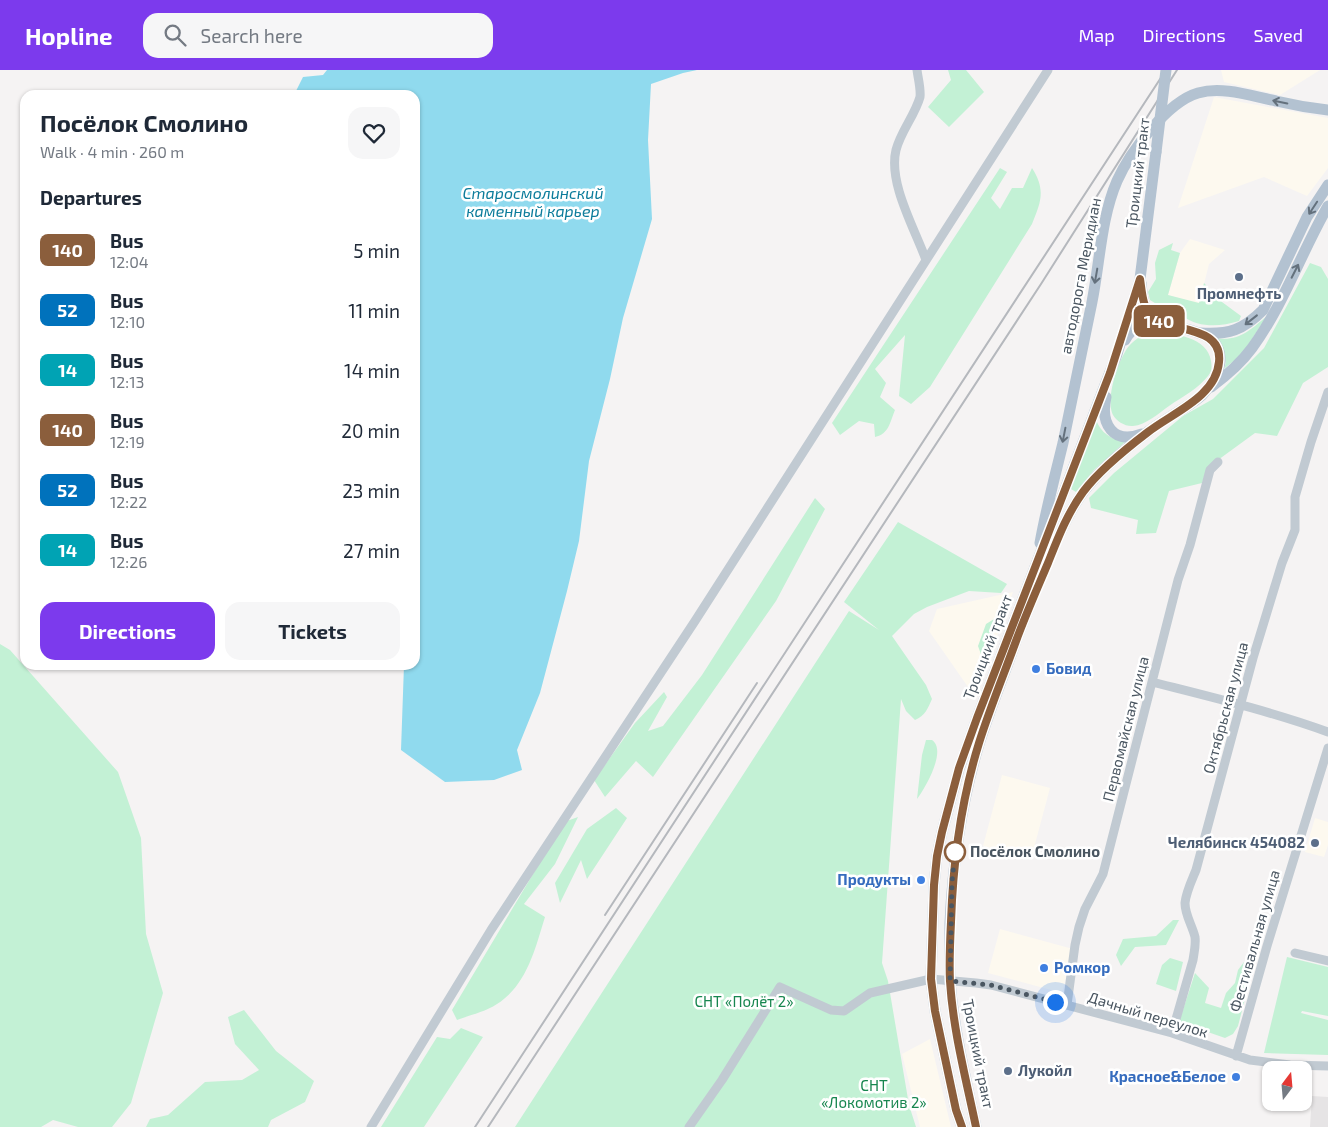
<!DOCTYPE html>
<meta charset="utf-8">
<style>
:root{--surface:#fff;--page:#f6f6f7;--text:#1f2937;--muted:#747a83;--accent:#7c3aed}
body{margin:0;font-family:"Exo 2",sans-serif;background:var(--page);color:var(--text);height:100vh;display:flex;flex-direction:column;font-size:19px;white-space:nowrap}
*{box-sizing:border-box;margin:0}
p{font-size:16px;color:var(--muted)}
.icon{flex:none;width:28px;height:28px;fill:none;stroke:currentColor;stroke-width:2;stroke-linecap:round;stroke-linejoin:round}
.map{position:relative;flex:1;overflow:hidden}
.details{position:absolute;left:20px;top:20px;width:400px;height:580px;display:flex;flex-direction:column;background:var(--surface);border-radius:15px;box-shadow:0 1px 4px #0004}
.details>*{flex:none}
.badge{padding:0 10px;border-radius:8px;font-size:18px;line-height:32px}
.needle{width:32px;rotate:16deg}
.fabs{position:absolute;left:1262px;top:991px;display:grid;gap:10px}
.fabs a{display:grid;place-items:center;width:50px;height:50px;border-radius:10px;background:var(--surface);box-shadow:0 1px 4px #0004;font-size:25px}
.you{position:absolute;width:25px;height:25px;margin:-12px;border:4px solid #fff;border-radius:50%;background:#1a73e8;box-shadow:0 0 0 8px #1a73e833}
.map>.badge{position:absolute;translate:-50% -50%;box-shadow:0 0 0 2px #fff}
h2{padding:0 20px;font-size:19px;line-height:45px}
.round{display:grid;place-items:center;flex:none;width:52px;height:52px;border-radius:15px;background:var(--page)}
.head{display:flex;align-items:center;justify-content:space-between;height:85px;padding:0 20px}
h1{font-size:24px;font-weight:700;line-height:38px}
.cta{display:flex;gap:10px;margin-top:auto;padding:10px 20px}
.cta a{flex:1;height:58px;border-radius:15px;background:var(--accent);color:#fff;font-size:20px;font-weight:700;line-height:58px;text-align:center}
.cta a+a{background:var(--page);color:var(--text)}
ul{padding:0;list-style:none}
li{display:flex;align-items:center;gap:15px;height:60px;padding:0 20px}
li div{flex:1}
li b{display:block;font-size:19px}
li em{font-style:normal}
li .badge{min-width:55px;font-weight:700;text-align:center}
header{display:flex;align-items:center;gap:30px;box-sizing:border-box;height:70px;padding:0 25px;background:var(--accent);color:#fff}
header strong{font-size:24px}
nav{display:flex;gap:28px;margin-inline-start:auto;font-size:18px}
.search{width:350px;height:45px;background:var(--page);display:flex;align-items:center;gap:12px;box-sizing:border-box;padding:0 18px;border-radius:15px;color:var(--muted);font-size:19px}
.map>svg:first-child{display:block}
.commercial{fill:#fdf9ef}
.education{fill:#e6e4e5}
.green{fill:#c3f1d5}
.water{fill:#90daee}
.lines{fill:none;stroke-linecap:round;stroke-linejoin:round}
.minor{stroke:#c1cad2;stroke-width:9}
.major{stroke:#b3c2d1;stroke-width:11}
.rail{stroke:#b5b8bd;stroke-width:2}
.major-bridge{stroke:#b3c2d1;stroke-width:11}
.oneway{stroke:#64717d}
.line-casing{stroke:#fff;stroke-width:11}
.line{stroke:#8b5e3c;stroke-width:8}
.walk{stroke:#4a5661;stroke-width:5;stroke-dasharray:0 9}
.service-dot{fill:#5c6f8a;stroke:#fff;stroke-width:2}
.shop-dot{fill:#3f7fe0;stroke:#fff;stroke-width:2}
.stop-dot{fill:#fff;stroke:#8b5e3c;stroke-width:2.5}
.labels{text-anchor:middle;stroke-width:5;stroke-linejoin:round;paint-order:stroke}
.street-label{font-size:15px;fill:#4a5661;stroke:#fff}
.service-label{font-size:15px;font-weight:bold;fill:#4e5e75;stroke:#fff}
.shop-label{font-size:15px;font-weight:bold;fill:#366cbe;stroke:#fff;text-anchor:start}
.stop-label{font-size:15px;font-weight:bold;fill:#4a5661;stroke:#fff;text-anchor:start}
.park-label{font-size:15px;fill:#17864f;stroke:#fff}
.water-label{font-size:16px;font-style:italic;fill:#0c7c9b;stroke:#fff}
</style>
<header>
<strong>Hopline</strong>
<div class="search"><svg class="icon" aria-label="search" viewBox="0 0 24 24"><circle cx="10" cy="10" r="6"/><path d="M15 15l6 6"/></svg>Search here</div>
<nav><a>Map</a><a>Directions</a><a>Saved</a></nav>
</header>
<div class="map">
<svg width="1328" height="1057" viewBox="0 0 1328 1057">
<rect width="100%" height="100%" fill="#f5f3f3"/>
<path class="commercial" d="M1221,0H1320L1280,25L1224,12Z
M1214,27L1328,48V98L1307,126L1264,107L1178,138Z
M1190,169L1225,180L1209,194L1199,234L1168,225L1180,183Z
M1013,522L975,627L929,561L937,539Z
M1002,705L1050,718L1031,789L983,776Z
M1315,748L1328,752V775L1324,787L1305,782Z
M1000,859L1073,879L1062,923L988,903Z
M930,969L951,1057H920L902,984Z"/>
<path class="education" d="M1312,1026L1328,1027V1057H1310Z"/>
<path class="green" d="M948,0H966L984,22L949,57L928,37L951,10Z
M1000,98L1007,102L991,128L1000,139L1012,118H1023L1032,98C1046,120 1041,132 1032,154L930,317L911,334L899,326L905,265L875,299L886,313L880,327L895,340C890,352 889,364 875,367L874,354L859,351L840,365L832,353Z
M1173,173L1171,180L1180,183L1168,225L1199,233L1204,213L1222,232L1241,246L1239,251C1219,257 1200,258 1182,246L1178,235H1158L1150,230L1148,222L1156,209L1155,193L1159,180Z
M1310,193L1321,197L1328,209V297L1303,313L1277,366L1255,363L1207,398L1202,413L1169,421L1156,463L1136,464L1138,450L1091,438L1089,428L1114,403L1183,346L1213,329L1264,278Z
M1267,246L1242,284L1224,299C1229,288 1221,278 1215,268C1239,272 1250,260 1267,246Z
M1155,262C1173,263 1208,267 1211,291C1212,297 1212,301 1208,306C1199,318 1182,327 1169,336C1159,343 1146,355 1133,356C1126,357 1116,351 1113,345C1105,330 1118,289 1129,276C1136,268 1144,264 1155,262Z
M1096,350C1101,363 1111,369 1125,372L1094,400L1076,422L1071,419Z
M815,428L825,439L776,531L653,707L636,691L605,727L594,710L635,653L664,622L667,627L648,661L663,656L702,605Z
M898,452L1007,514L1001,523L969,521L927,537L914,544L892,566L926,615L932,629C928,638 925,646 915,650L906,641L901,629L882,893L888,911L909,1035L916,1057H515L849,541L879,560L844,532Z
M999,546L983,590L978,576L986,554Z
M0,574L10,580L118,702L141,768L146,864L163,923L131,1033L112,1057H78L53,1050L41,1057H0Z
M926,670H932C947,680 926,717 917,729L922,685Z
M616,738L627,748L587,809L581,790L560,833L555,813L587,759Z
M578,747L555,794L524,834L545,847C535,879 527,915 497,934C485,942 470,945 457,950L452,940L564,752Z
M1173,850H1179L1166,875L1135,877L1121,896L1116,885L1123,869L1156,866Z
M1287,887L1328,897V946L1302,941L1301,943L1328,950V985L1264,983Z
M1170,888L1183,892L1176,921L1156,914L1162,895Z
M1244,892L1254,894L1238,956L1233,964L1225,968L1179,952L1195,903L1209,918L1205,933L1221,938L1226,923L1235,913L1238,900Z
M244,940L276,981L314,1011L305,1032L271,1050L268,1057H146L150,1049L168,1045L205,1012L242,1010L259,1000L235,974L228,947Z
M461,958L483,967L424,1057H381L437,967L450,969Z"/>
<path class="water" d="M327,0H697L683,3L651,14L648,70L652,149L623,248L610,309L589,391L579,471L567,521L540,623L517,680L522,700L494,710L445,712L401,680L404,595H415V25H294L303,7L323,5Z"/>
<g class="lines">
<path class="minor" d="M917,0C918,8 921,19 920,27C915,45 901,61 896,80C888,113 915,159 926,190
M1152,612C1211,627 1270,641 1328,662
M1295,883L1328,891
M1067,935L1075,875L1079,857L1085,839L1103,804L1178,510L1190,475L1210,400L1218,392
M1172,963L1193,890C1194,883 1196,875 1195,867C1192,855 1185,845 1185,833C1186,822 1192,810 1196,800L1253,588L1282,493L1295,460V427L1311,372L1328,322
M1236,986L1267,876L1328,678
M371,1057L491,860L695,551L1048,0
M689,1057L722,1010L780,917L831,940L844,941L870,923L931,909L976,913L991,915L1172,963L1250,990L1290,995L1328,996"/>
<path class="major" d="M1200,263C1229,265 1243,260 1263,240L1307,147L1328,115
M1125,270C1133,254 1147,254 1164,253
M1211,317C1226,306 1241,293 1252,278C1284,234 1301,183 1328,136
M1106,327C1100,354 1113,375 1142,364
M1040,473C1046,439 1055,406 1063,373C1073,326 1082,279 1092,232C1100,192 1101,148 1117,111C1130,82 1167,32 1198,23C1223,16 1251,26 1276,31C1293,35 1310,38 1328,40
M962,1057L956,1040L935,941L931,909L934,815L937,786L942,762L959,699L977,648L1117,284L1140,209L1156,82
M976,1057C966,1009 954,961 950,912C949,893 950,873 950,853C953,792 961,733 979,674C990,638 1005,603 1017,568C1027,542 1038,516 1048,490C1059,466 1068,442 1084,421C1099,401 1129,376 1149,361C1166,348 1186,339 1202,325C1210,317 1219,303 1220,291C1221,253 1168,263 1151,246C1143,237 1142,224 1141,213"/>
<path class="rail" d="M605,845L757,613
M475,1057L1166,0
M488,1057L1041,214L1177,0"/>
<path class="major-bridge" d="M1156,82L1166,0"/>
</g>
<defs><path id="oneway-shaft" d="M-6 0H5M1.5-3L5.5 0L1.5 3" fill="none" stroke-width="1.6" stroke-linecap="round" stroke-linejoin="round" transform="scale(1.25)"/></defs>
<g class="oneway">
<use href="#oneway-shaft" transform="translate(1280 32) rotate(-168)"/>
<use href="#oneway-shaft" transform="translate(1313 138) rotate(123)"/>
<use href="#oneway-shaft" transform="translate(1295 201) rotate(-63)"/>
<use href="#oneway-shaft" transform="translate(1096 206) rotate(100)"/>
<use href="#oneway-shaft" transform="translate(1251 250) rotate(142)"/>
<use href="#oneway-shaft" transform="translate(1064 365) rotate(101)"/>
</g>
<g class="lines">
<g class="line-casing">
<path id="line" d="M962,1057L956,1040L935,941L931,909L934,815L937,786L942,762L959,698L977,648L1110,303L1140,209C1142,221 1142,237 1152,246C1169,263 1223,254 1219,292C1216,327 1172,343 1148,362C1127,378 1098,402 1083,422C1067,444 1058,468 1048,493C1037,519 1026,544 1016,571C1004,604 990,638 979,673C961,731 953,791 951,852C950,872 949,892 950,911C953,960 966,1009 976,1057"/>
</g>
<use href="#line" class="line"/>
<path class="walk" d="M955,782L952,812L950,911L991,915L1055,932"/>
</g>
<g class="service-dot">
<circle cx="1239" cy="207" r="5"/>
<circle cx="1315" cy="773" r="5"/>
<circle cx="1008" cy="1001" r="5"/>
</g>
<g class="shop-dot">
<circle cx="1036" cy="599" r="5"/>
<circle cx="921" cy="810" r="5"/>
<circle cx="1044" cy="898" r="5"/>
<circle cx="1236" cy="1007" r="5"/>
</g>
<circle class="stop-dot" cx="955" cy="782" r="10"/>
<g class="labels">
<g class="street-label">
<text transform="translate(1138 103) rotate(-83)" y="5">Троицкий тракт</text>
<text transform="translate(1081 206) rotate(-79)" y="5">автодорога Меридиан</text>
<text transform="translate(988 577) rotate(-69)" y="5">Троицкий тракт</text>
<text transform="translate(1226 638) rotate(-75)" y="5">Октябрьская улица</text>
<text transform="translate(1126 659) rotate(-76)" y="5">Первомайская улица</text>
<text transform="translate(1255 871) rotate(-74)" y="5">Фестивальная улица</text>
<text transform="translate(1148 945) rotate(17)" y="5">Дачный переулок</text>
<text transform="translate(978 984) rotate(79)" y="5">Троицкий тракт</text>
</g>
<g class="service-label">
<text x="1239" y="229">Промнефть</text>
<text x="1305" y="778" text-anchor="end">Челябинск 454082</text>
<text x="1018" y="1006" text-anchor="start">Лукойл</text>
</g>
<g class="shop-label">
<text x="1046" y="604">Бовид</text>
<text x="911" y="815" text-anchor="end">Продукты</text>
<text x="1054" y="903">Ромкор</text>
<text x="1226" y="1012" text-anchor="end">Красное&amp;Белое</text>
</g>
<g class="stop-label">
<text x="970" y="787">Посёлок Смолино</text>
</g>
<g class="park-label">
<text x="744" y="937">СНТ «Полёт 2»</text>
<text x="874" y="1021">СНТ<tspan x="874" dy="17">«Локомотив 2»</tspan></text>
</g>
<g class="water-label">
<text x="533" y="129">Старосмолинский<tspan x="533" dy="18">каменный карьер</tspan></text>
</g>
</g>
</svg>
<div class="fabs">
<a><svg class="needle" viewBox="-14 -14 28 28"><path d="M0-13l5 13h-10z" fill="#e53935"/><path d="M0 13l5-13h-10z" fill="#747a83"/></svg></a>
</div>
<div class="you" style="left:1055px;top:932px"></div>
<b class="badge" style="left:1159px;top:251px;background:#8b5e3c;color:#fff">140</b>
<section class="details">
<div class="head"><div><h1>Посёлок Смолино</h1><p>Walk · 4 min · 260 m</p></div><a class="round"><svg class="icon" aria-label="heart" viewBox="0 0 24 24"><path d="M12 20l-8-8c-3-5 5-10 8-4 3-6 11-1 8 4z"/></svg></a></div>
<h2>Departures</h2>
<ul>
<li><span class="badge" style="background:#8b5e3c;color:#fff">140</span><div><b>Bus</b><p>12:04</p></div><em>5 min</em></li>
<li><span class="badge" style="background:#0072bc;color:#fff">52</span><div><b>Bus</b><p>12:10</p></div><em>11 min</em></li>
<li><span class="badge" style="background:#00a3b4;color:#fff">14</span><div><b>Bus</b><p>12:13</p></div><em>14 min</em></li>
<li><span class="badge" style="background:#8b5e3c;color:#fff">140</span><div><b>Bus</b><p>12:19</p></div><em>20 min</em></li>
<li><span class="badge" style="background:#0072bc;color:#fff">52</span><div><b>Bus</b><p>12:22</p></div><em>23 min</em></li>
<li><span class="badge" style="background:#00a3b4;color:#fff">14</span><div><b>Bus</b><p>12:26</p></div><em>27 min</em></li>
</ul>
<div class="cta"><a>Directions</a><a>Tickets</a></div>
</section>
</div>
